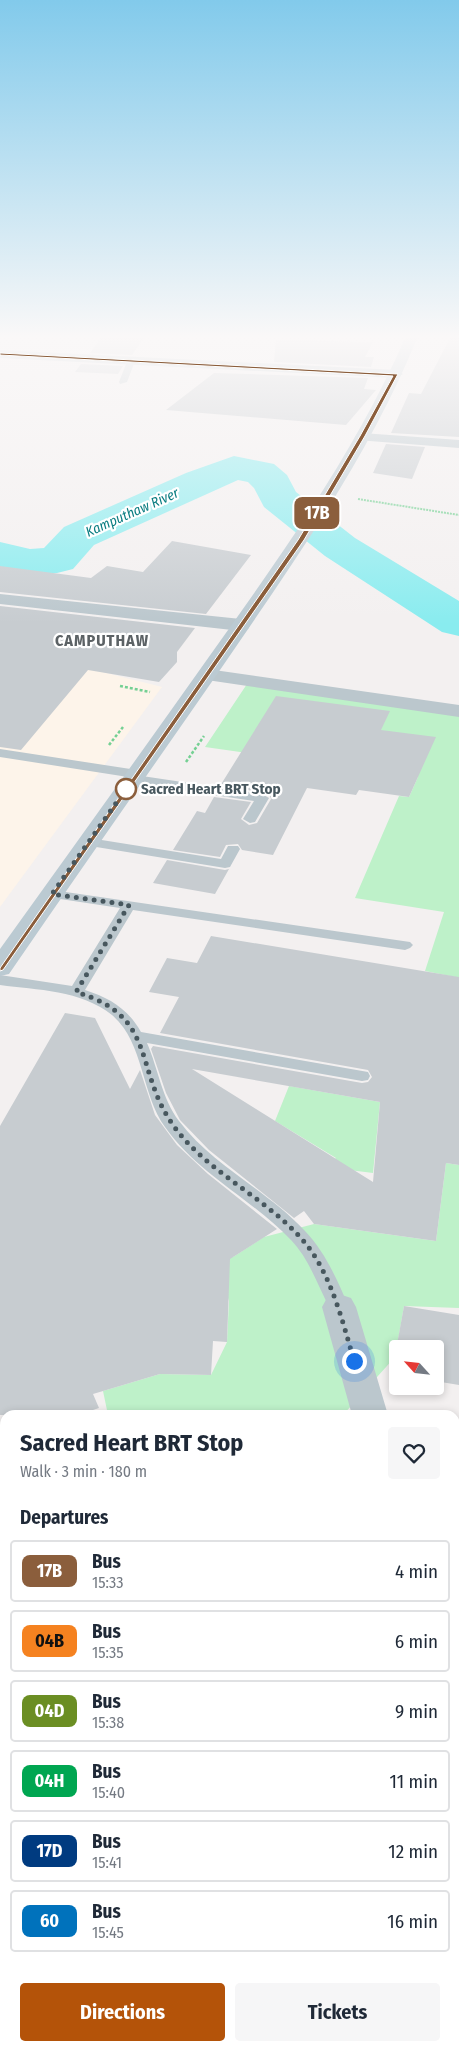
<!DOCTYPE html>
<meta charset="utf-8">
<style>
:root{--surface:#fff;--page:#f6f6f7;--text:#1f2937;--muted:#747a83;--line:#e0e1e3;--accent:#b45309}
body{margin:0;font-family:"Fira Sans Condensed",sans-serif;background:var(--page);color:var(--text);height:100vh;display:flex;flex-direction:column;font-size:19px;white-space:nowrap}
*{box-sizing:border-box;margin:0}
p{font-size:16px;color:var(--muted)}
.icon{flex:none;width:28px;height:28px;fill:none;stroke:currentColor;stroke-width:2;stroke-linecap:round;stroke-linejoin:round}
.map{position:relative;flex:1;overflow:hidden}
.panel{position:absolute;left:0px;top:1410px;width:460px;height:641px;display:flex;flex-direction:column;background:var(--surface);border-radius:15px 15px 0 0;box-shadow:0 2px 8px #0003}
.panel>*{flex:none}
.badge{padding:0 10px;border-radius:8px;font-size:18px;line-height:32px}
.needle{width:32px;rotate:297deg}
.tools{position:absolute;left:389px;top:1340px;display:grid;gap:10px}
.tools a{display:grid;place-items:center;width:55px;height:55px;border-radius:5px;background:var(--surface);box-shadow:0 2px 8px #0003;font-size:25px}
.you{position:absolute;width:25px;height:25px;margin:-12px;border:4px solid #fff;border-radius:50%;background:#1a73e8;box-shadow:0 0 0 8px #1a73e833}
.map>.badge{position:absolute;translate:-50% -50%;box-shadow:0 0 0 2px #fff}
h2{padding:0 20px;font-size:19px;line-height:45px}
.round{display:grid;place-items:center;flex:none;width:52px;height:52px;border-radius:5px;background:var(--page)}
.summary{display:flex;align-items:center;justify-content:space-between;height:85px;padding:0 20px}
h1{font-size:24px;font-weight:700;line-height:38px}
.action{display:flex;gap:10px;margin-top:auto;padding:10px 20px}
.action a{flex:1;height:58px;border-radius:5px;background:var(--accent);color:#fff;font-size:20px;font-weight:700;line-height:58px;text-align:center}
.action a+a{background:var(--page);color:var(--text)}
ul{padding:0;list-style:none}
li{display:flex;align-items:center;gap:15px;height:62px;margin:0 10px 8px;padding:0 10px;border:2px solid var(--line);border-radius:5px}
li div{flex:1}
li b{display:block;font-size:19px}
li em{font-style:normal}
li .badge{min-width:55px;font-weight:700;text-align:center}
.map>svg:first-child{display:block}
.commercial{fill:#fdf4ea}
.green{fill:#bef1c9}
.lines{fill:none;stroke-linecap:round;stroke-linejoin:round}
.river{fill:#89ecef;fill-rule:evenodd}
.building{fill:#c7ccd0;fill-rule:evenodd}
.path-far1{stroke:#74d093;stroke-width:2;stroke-dasharray:2 1;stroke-linecap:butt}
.path{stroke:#74d093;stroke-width:2.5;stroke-dasharray:3 2;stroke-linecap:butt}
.lane{fill:#bbc7cd;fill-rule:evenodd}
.street{fill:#bbc7cd;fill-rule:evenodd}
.secondary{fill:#bbcad2;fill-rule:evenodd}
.line{fill:#8b5e3c;stroke:#fff}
.walk{stroke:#47575e;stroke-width:5;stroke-dasharray:0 9}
.stop-dot{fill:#fff;stroke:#8b5e3c;stroke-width:2.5}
.labels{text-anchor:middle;stroke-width:4.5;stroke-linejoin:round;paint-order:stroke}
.far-water-label{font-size:14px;font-style:italic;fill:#0a7d81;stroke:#fff}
.stop-label{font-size:15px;font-weight:bold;fill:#47575e;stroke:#fff;text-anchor:start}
.far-district-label{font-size:16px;font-weight:bold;letter-spacing:1px;fill:#5c6265;stroke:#fff}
</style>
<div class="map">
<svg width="459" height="2051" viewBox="0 0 459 2051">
<rect width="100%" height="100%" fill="#f3f0f0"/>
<path class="commercial" d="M0,649H11L162,687L0,907Z
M0,2022L5,2023V2046H89L106,2051H0Z"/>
<path class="green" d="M249,681L459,711V982L455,977L425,971L444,912L355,898L399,796L409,797L418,777L205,747Z
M289,1086L380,1102L373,1173L325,1167L336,1158L275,1121Z
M446,1163L459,1165V1308L404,1306L395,1357L343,1415H108L103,1391L160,1374L211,1375L227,1342L229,1301L209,1238L233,1257L264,1237L314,1224L436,1241Z
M5,1772V2022L0,2021V1773Z
M96,2046H207L215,2051H114Z"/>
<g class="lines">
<path class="river" d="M234,456L274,464L287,475L296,492L355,538L459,601V636L442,632L325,556L264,507L254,488L248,482L238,480L94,545L73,569L57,573L30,575L0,568V542L30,549L44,548L64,527L186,473Z"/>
</g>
<path class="building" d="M102,336H145L132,355L90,353Z
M451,336H459V437L391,433L409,393L421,394Z
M276,340L373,342L365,357H374L371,367L274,362Z
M81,364L123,366L118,374L75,372Z
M214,373L368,378L364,389L376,390L346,425L166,410Z
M386,444L425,447L412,479L373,473Z
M172,541L251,555L206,614L0,592V566L91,578L107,566L143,572Z
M0,606L195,628L177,652V662L159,682L88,670L21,750L0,747Z
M276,696L390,711L381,730L436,737L409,797L359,790L356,795L307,788L273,855L242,850L238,844L226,845L220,857L173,850L197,811L205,813L214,797L251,802L241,819L249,825L257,823L271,799L270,796L262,792L220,786Z
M167,860L225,870L229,869L215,894L153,883Z
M211,936L459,977V1165L446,1163L436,1241L314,1224L304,1211L294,1218L209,1150L180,1120L166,1093L151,1049L153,1046L362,1083L368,1082L372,1077L368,1070L160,1033L179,997L149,992L167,958L197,963ZM192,1069L380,1102L373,1182Z
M65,1013L95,1018L130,1089L140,1070L155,1115L177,1145L208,1174L277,1229L230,1259L227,1342L213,1341L211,1375L160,1374L93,1394L99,1408L78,1415H0V1126Z
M404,1306L459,1315V1385L435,1381V1349H398V1375L394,1374V1361Z"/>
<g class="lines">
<path class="path-far1" d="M358,499L459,515"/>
<path class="path" d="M120,686L150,692
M109,745L123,727
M186,762L204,736"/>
<path class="lane" d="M128,359L135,361L127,382L120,384L119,382Z
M0,749L137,770L142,771L144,774L142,776L262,794L269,798L255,822L250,823L243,819L254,801L133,783L128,782L126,779L128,777L0,757Z
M89,838L221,859L228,846H238L240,849L230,867L225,868L84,845L82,842L84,839Z
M52,890L410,942L413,945L410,948L405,950L133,910L85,990C110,998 128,1009 141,1032L368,1072L370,1076L368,1080L362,1081L147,1043C158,1068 162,1099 179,1121C213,1166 267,1190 305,1231C326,1253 337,1280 349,1307L346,1312L339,1314L332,1312C318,1288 311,1261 291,1240C252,1199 198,1174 165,1127C141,1094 144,1042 112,1015C81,990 37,990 0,985V975L72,986L120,908L47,897L45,894L47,891Z"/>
<path class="street" d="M0,350L396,370L403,374L396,378L0,358Z
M362,433L459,440V448L357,440L355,437L357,434Z
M0,594L241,619L248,621L250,625L248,629L241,631L0,604Z
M207,669L459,705V717L200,679L197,675L200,671Z
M339,1294L351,1298L356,1307L388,1415H352L322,1307L327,1298Z
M455,1560L459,1561V1596L455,1595Z"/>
<path class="secondary" d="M406,336H418C369,457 293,563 220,670C150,771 79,872 9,974L0,976V949C69,853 138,757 206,661C280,557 355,453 406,336Z"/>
</g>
<linearGradient id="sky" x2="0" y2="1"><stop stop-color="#82caeb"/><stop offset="0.54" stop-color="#faf8f8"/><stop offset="1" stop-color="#faf8f8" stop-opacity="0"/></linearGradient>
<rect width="459" height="624" fill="url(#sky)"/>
<path class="line" d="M0,353L398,374L365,436L304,540L3,970L0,971V968L298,540L360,436L393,376L0,355Z"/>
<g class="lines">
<path class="walk" d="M126,789L52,894L129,905L76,992C157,1016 134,1067 171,1122C207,1176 279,1202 314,1255C334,1286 344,1326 354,1361"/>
</g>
<circle class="stop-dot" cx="126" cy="789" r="10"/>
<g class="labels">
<g class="far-water-label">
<text transform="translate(132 512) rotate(-24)" y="5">Kamputhaw River</text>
</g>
<g class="stop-label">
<text x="141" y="794">Sacred Heart BRT Stop</text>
</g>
<g class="far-district-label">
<text x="102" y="646">CAMPUTHAW</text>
</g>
</g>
</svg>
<div class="tools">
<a><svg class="needle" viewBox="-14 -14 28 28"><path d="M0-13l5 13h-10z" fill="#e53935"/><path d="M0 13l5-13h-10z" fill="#747a83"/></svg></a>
</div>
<div class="you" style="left:354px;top:1361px"></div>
<b class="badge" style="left:317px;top:513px;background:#8b5e3c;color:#fff">17B</b>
<section class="panel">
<div class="summary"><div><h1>Sacred Heart BRT Stop</h1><p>Walk · 3 min · 180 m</p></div><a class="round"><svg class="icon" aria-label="heart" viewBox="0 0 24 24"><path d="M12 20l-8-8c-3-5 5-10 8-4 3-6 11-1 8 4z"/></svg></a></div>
<h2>Departures</h2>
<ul>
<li><span class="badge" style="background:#8b5e3c;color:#fff">17B</span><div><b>Bus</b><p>15:33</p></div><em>4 min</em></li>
<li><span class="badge" style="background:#f58220;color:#111">04B</span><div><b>Bus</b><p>15:35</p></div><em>6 min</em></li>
<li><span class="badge" style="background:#6b8e23;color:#fff">04D</span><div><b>Bus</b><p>15:38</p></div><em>9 min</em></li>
<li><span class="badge" style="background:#00a651;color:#fff">04H</span><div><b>Bus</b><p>15:40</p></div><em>11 min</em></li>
<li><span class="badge" style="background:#003b80;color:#fff">17D</span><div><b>Bus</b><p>15:41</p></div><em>12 min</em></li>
<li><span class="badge" style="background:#0072bc;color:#fff">60</span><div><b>Bus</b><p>15:45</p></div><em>16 min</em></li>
</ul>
<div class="action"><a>Directions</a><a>Tickets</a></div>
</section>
</div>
